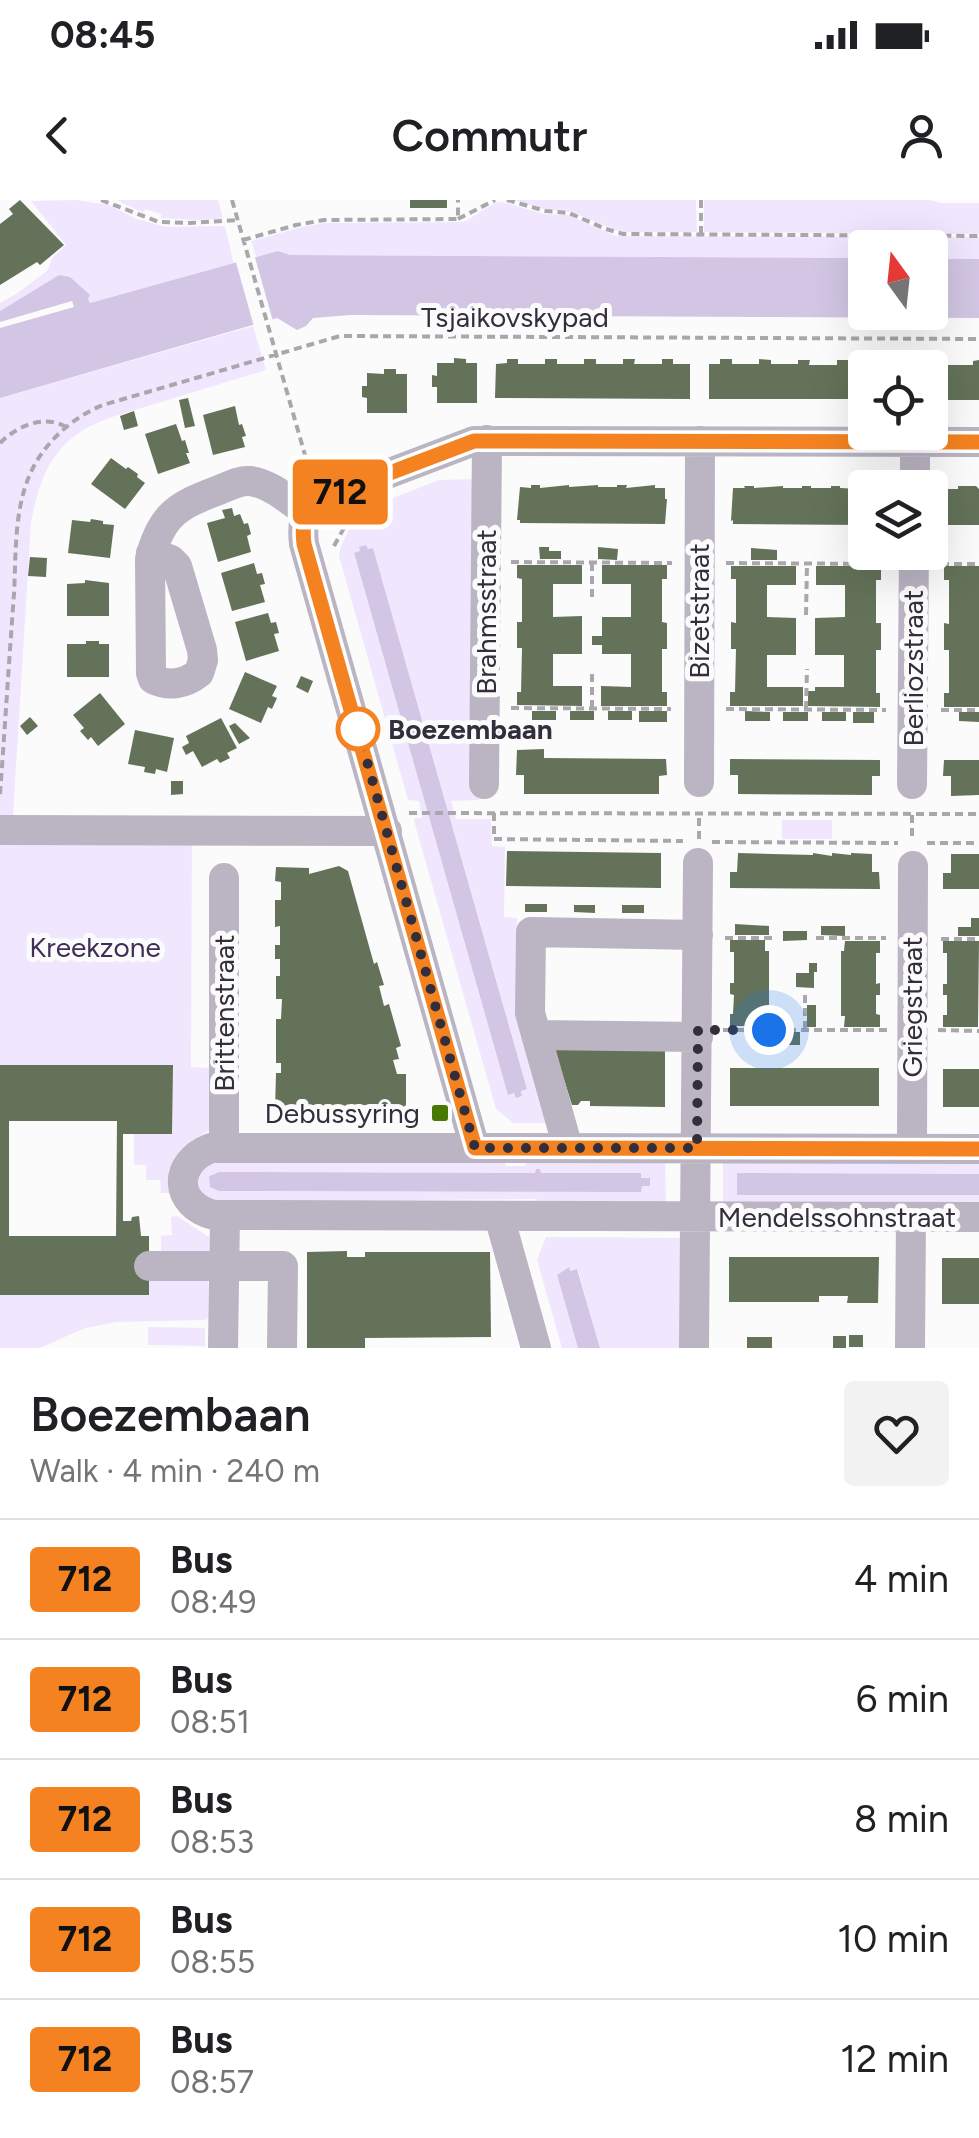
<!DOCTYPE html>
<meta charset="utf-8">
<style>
:root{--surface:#fff;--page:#f2f2f2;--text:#202124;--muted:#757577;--line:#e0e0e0}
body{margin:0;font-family:Figtree,sans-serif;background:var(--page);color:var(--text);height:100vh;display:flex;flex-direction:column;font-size:38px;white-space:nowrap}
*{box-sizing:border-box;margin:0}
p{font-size:32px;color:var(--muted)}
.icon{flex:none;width:55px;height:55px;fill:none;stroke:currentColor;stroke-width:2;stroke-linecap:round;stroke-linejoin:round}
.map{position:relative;height:1148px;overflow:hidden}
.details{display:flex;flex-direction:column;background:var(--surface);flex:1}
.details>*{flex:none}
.badge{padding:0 20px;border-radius:8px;font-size:35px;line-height:65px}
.needle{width:65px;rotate:345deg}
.buttons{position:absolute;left:848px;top:30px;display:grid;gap:20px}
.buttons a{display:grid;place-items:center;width:100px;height:100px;border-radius:10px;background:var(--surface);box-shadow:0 10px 40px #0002;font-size:50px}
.you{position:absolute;width:50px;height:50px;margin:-25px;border:8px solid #fff;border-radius:50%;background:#1a73e8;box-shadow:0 0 0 15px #1a73e833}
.map>.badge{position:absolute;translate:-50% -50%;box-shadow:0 0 0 5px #fff}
.round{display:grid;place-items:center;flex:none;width:105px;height:105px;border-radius:10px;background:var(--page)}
.headline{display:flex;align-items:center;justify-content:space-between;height:170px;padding:0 30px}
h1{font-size:48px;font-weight:600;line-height:75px}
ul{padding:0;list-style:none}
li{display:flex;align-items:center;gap:30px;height:120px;padding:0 30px;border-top:2px solid var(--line)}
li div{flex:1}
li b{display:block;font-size:38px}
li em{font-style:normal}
li .badge{min-width:110px;font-weight:700;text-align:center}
.status{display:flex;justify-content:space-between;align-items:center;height:70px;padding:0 50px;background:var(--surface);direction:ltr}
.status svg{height:28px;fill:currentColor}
header{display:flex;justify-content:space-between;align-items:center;height:130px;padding:0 30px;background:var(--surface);font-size:45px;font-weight:600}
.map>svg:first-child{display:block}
.green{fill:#f0e7ff;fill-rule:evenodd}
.water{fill:#d2c6e4}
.pier{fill:#fbfbfb}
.building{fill:#647259;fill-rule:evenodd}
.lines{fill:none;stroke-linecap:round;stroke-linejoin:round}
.path{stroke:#a9a7ac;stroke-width:4;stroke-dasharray:8 5;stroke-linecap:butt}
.minor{stroke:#bab4c3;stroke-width:30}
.line-casing{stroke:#fff;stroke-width:22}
.line{stroke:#f58220;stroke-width:15}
.walk{stroke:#332e3b;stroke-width:10;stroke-dasharray:0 18}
.stop-dot{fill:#fff;stroke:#f58220;stroke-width:5}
.poi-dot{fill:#487902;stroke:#fbfbfb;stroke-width:4}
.labels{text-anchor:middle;stroke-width:10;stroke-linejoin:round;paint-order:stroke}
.street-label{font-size:28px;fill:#332e3b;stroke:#fbfbfb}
.stop-label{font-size:28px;font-weight:bold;fill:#332e3b;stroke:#fbfbfb;text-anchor:start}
.park-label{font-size:28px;fill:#402e57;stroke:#fbfbfb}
.poi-label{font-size:28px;fill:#332e3b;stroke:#fbfbfb;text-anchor:end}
</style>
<div class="status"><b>08:45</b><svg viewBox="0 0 49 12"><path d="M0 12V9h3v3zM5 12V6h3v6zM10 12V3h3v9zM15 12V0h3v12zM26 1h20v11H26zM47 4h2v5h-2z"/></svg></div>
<header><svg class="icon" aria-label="back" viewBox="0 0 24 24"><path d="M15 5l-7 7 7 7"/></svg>Commutr<svg class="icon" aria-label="person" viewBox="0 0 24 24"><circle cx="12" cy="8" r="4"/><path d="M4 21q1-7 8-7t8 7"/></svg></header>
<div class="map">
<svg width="979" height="1148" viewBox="0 0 979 1148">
<rect width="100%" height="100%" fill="#fbfbfb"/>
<path class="green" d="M76,0L109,5L137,19L166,27L225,26L234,65L89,103L88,99L90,95L59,75L0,111V103L16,94L47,71L53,57L66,45L31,1Z
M116,0H218L223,19L195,20L161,18V14L145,9L144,13Z
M513,0H696L697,32H620L572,12L543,9Z
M704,0H929L942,3H979V34L704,32Z
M496,2L507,3L544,14L568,15L616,36L979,37V59H930V48H865V58L290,55L278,51L257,59L251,41L302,27L324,23L460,22L466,21Z
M253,126L266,170L112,217C57,236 41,269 31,323L13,615L192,643L191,867L209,868V930C178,953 171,950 170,993H161L160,980H146V965H134V934L172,933V866L0,865V198Z
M478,279L479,600L451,601L456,619H491L492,646L505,647L504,717L517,718L518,797L553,923H513L496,909L414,621L415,618H422L419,601L408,600L339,356C340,340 354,329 352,314L439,280ZM366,345L368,350L373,348L527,888L521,891L522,896L517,898L514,893L508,894L354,354L361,351L360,347Z
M782,620H832V639H782Z
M209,957L504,958L506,966H526V963L665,957L666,1009L539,1008L536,999L203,1002L195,975ZM537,969L540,970V973L641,974V978L649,986H641L640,992L219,991L209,981L210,975L219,972L536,973Z
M723,957L979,958V974L737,973V995H979V1010L723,1009Z
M177,1016L209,1037V1058H161V1036L172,1035L171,1017Z
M546,1037L684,1038L683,1148H600L578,1070L570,1071L568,1068L557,1075L578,1148H562L537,1060Z
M208,1073L209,1118L205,1120L117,1122L85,1128L40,1148H0V1095L149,1074Z
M148,1127L205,1128V1146L148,1145Z"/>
<path class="water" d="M278,51L290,55L865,58V112H930V59H979V118L350,115L313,118L306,126L297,130L277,118L0,198V128L74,107L72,101L0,122V111L59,75L70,77L90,95L88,99L90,103Z
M366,345L368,349L373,348L527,889L521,891L522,896L516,898L514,893L508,895L354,353L360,351L359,347Z
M536,969H540L541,973H641V978H650V986H642L641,992L219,991L210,987L209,976L219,972L535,973Z
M737,973L979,974V995H737Z
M569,1067L570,1071L577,1069L600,1148H578L557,1075Z"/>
<path class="pier" d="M254,54L274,125L255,130L235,59Z"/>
<path class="building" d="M20,0L64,45L40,65L37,62L0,85V24L13,14L9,9Z
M410,0H447V8H410Z
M454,158L466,159V163H477V203H437V187H432V175L437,176V163H454Z
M507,159H518V164H545V159H557V164H584V159H596V164H623V159H635L634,164H662V159H673V164H690V199L495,198L496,164L507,163Z
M720,159H732V164H759V159L771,160V164H798V160H810L809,165H837V160H848V165H865V199H709V164H720Z
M934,160H946V165H973V161L979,160V200H930V165H934Z
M384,169H396V174H407V213H367V198L362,197V186H367V173L384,174Z
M188,198L195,226L185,228L179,200Z
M235,206L239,225L242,224L246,236L242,237L245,247L213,255L203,215Z
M134,211L138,226L124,230L120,216Z
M176,224L182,241L185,240L189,253H186L190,263L158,274L145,234Z
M111,258L126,269L128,267L138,274L137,277L145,283L125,309L91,284Z
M531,285H540V288L569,285V287L598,285V287H617V285H627L626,288L655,285V288H665V299H667L665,324L520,323V320H517L520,287L531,288Z
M744,286H754V288L783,286V288H802V286H811V288H831V286H840V288L860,289V286H865V325L733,324V320L731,321L733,288H745Z
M958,286H976L979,289V325H947V321H945L947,289H958Z
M232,308L234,316L240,314L244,324L248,323L251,334L247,336L251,352L218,362L207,323L225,318L222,310Z
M91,319L103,321V324L114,325L110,358L68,353L72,320L90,322Z
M539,347H549V351H561V359H540Z
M598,347L618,349L617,360L598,359Z
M751,348L777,350V360H751Z
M30,357L47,358L46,377L28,376Z
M254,363L257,374L262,373L265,384L260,385L265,402L232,411L221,373Z
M517,365H582V384H553V417L582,416V454H553V486H582V506L517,505V492H521L522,448H517V422H522V379L517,378Z
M602,365H667V379H662V422L667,423V449H662V492H667V506H601V486L631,487V454H602V445H592V436H602V417H631V384H602Z
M731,366H796V385H767V417L796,418V455H767V487H803V506H730V492H735L736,449H731V422L736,423V379H731Z
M816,366H881V380H876V423H881V450H876V493H880V507L808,506V491H815V487H844V455H815V418L845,417V385H816Z
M944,366H979V507H944V493H949V450H944V423L949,424V380H944Z
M85,380L109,383V416H67V384L85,383Z
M268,413L271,423L276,422L279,433L274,434L279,451L246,461L235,422Z
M86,441H99V444H109V477H67V444H86Z
M245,472L277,486L272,496L277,498L272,509L268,507L261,523L229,509Z
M301,476L313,481L308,493L296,487Z
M100,493L125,524L98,546L91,537L88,540L80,531L84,528L73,515Z
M532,511H556V520H532Z
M570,511H594V520H570Z
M608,511H632V520H608Z
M639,511H667V522H639Z
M745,511L770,512V521H745Z
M783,512H808V521H783Z
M822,512H846V521H822Z
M853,512H874V523H853Z
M959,512H979V522L959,521Z
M30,517L38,526L27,535L20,526Z
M221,518L237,548L227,553L230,558L220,563L217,559L202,567L193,551L186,555L182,547L189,543L186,536Z
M235,523L250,538L239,544L229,526Z
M135,530L174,538L167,572L156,569L155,574L144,572L145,567L128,564Z
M544,549V558L666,559L667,575L659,576V594H524V575H516L517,550Z
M730,559L880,560V576H872V595L738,594V575H730Z
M944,560H979V595L951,596V576H943Z
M171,581H183V594L171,595Z
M507,651L661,653V688L506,686Z
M738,653L813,655V653L832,656V653L851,655V653L872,654V672H879L880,689L730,688V672H737Z
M951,654H979V689H943V673H951Z
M339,666L348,671L374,764L377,762L384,785L379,786L384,806L389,804L401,846L396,848L399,859L393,860L397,874H406V911H383V906L363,905L362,911L319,910V905H298V910H275L276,873H281V863H276V819H281L282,799H276V776H280V759H275V745H280V726L275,727V700H281V682L275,681L276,667L309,668V674Z
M525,704H547V712H525Z
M574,705H595V713L574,712Z
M622,705H644V713H622Z
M971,718H979V736H958V727H971Z
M735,724L769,726V735H735Z
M821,726H845V736L821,735Z
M783,731H807V740L783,741Z
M730,740H765V751H769V816H765V826H730V814H733L734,795L730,794V783H734V752H730Z
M845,741H880V753H876V784L880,783V795H876V814L880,815V827H844L845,816H841V751H844Z
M943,741H979L978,827H943V815H947V795H943V784H947V753H943Z
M809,763H817V772H814V788L796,787V773H809Z
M807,805H816V827H807Z
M780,832H800V845H780Z
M665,843V907L590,906V901H581L578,905H572L554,848Z
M0,865H173L172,934H123V1021H131L132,1017L139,1016L141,1036H149V1095H0ZM9,921H117L116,1036H9Z
M730,868H879V906H730Z
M943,869H979V907H943Z
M347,1051V1057H365V1052H490L491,1137L365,1138V1148H307V1052Z
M729,1057H879L878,1103H847L848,1096H819V1102H729Z
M942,1058H979V1104H942Z
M849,1135H863V1147H849Z
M833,1136H846V1148H833Z
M747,1137H772V1148H747Z"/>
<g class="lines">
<path class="path" d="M101,0L159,22L190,23L238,20
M232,0L305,255L310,262L325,270
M507,0L546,11L569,13L606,29L623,34L979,36
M701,0V35
M458,19L495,0
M243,40L296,25L324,20L458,19V0
M0,243C17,226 44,214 66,227
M334,346L345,326L347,319
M511,362L672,363
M592,363V398
M726,363L887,364
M941,364H979
M806,415L807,365
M592,474V509
M511,508L671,509
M726,509L886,510
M806,509L807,469
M941,510H979
M0,594C5,527 9,460 14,394C16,356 14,315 28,279C40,247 70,218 103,205L340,136L979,139
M409,613L979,614
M494,613V639L683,641
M912,615V641
M699,639V613
M712,642L898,643
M927,643H979
M725,738H775
M816,738H886
M941,739H979
M805,829V794
M723,830H888
M938,830L979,831"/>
<path class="minor" d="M979,242L474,241L316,301C303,312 302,327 304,344L475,948L979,949
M915,288V242
M151,353L171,360L177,366L202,450L203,460L199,473C185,484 169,487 153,479L151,473L150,359C161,314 179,305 219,290C229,286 240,280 250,281C270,283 291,302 306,312
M699,582L700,241
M484,584L487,240
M912,584L914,352
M0,630L387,631
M536,835L698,837
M224,947V678
M475,948H211C172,963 174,1005 214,1015L979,1017
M568,948L530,813L531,732L698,735
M912,949L913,666
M499,1016L536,1148
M149,1066H283L282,1148
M223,1148L225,1015
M694,1148L698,663
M910,1148L911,1017"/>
</g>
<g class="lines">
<g class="line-casing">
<path id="line" d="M979,242L474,241L316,301C303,313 302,327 304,344L475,948L979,949"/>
</g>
<use href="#line" class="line"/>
<path class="walk" d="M358,529L475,948H697L698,830H769"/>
</g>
<circle class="stop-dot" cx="358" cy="529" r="20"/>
<rect class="poi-dot" x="430" y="903" width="20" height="20" rx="5"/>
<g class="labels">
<g class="street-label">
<text x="515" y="127">Tsjaikovskypad</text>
<text transform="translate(699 411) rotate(-90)" y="10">Bizetstraat</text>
<text transform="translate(486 412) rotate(-90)" y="10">Brahmsstraat</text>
<text transform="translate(913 468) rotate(-90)" y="10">Berliozstraat</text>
<text transform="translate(912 807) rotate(-90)" y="10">Griegstraat</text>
<text transform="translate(224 813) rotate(-90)" y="10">Brittenstraat</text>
<text x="837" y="1027">Mendelssohnstraat</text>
</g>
<g class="stop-label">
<text x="388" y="539">Boezembaan</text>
</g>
<g class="park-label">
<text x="95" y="757">Kreekzone</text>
</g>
<g class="poi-label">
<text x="420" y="923">Debussyring</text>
</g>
</g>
</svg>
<div class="buttons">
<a><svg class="needle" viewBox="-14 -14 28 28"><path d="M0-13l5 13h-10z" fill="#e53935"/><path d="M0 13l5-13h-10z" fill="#757577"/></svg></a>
<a><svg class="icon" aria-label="locate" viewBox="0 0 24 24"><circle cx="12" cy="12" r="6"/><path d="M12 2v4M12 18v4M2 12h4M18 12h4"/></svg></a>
<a><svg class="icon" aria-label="layers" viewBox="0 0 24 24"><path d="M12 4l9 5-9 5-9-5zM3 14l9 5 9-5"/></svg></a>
</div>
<div class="you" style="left:769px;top:830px"></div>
<b class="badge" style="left:340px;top:292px;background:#f58220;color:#111">712</b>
</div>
<section class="details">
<div class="headline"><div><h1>Boezembaan</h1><p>Walk · 4 min · 240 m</p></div><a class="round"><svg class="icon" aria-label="heart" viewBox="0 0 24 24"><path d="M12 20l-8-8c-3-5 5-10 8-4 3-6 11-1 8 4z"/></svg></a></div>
<ul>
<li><span class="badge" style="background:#f58220;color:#111">712</span><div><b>Bus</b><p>08:49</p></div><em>4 min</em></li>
<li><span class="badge" style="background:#f58220;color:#111">712</span><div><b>Bus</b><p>08:51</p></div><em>6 min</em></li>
<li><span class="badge" style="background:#f58220;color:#111">712</span><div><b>Bus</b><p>08:53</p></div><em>8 min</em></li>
<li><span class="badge" style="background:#f58220;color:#111">712</span><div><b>Bus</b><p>08:55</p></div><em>10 min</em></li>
<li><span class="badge" style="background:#f58220;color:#111">712</span><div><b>Bus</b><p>08:57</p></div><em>12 min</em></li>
</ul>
</section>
